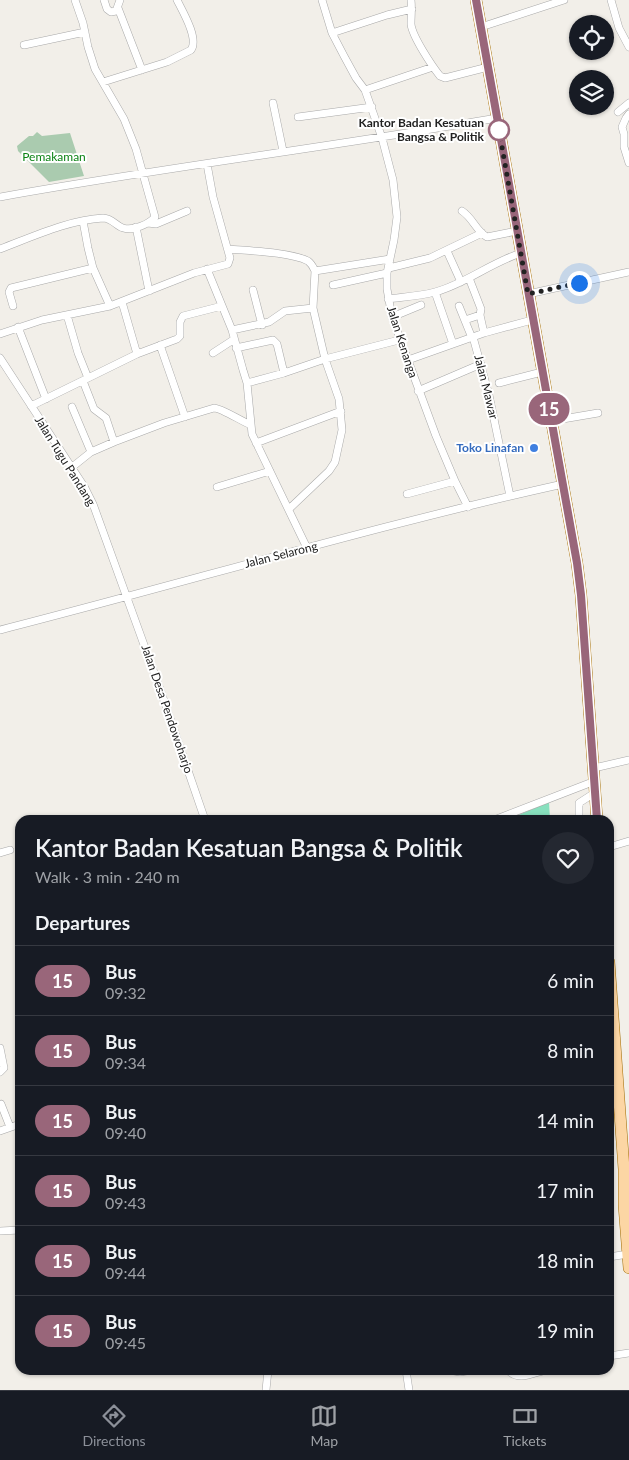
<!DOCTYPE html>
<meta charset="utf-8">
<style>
:root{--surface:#171b24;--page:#242831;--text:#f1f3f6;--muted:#9ea1a6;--line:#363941;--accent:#8c9099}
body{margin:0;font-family:Lato,sans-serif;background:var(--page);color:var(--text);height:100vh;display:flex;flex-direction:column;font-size:19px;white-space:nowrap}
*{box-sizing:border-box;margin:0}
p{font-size:16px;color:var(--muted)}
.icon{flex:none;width:28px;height:28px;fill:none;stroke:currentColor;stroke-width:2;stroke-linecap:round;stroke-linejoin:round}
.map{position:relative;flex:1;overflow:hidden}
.details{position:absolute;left:15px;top:815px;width:599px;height:560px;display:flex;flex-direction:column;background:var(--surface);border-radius:15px;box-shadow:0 1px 4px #0004}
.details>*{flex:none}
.badge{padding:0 10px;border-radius:16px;font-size:18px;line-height:32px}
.fabs{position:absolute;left:569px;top:15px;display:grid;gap:10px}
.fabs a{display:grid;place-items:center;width:45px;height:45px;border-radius:50%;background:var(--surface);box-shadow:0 1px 4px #0004;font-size:25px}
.you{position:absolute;width:25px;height:25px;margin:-12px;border:4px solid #fff;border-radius:50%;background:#1a73e8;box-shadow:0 0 0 8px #1a73e833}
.map>.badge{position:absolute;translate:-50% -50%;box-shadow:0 0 0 2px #fff}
h2{padding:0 20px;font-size:19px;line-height:45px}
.round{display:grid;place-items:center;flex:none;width:52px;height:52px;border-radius:26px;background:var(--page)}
.overview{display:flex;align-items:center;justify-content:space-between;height:85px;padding:0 20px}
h1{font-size:24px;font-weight:600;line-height:38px}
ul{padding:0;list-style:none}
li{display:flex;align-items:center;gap:15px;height:70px;padding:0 20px;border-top:1px solid var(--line)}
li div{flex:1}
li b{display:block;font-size:19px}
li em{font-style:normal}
li .badge{min-width:55px;font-weight:700;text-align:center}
.tabs{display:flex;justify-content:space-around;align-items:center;height:70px;border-top:1px solid var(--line);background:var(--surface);font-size:14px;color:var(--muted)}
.tabs a{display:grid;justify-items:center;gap:2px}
.tabs .on{color:var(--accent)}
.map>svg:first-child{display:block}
.cemetery{fill:#aacbaf}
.pitch{fill:#88e0be}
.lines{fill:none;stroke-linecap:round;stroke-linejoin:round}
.minor-casing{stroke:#a9a9a9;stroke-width:8}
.primary-casing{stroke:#a06b00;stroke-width:12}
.minor{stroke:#fff;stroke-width:7}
.primary{stroke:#fcd6a4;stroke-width:11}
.line-casing{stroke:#fff;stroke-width:11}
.line{stroke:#99667a;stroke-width:8}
.walk{stroke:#222;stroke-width:5;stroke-dasharray:0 9}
.stop-dot{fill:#fff;stroke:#99667a;stroke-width:2.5}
.shop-dot{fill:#3f7fe0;stroke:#fff;stroke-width:2}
.labels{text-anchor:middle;stroke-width:4;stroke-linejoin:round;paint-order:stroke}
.stop-label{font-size:12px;font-weight:bold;fill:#222;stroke:#fff;text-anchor:end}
.park-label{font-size:12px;fill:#0c8416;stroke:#fff}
.street-label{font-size:12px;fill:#222;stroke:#fff}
.shop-label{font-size:12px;font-weight:bold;fill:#366cbe;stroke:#fff;text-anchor:end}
</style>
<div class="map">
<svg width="629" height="1390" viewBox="0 0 629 1390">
<rect width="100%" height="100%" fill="#f2efe9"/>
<path class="cemetery" d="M37,132L42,136L70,133L84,176L49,182L18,151L17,146L29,136H33Z"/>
<path class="pitch" d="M549,802L550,820H507Z"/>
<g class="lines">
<g class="minor-casing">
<path id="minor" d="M104,0L107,9L111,12L116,11L120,0
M322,0L332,33L344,56L356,78L365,90L382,138L393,180L397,217L394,240L387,273V289L392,317L436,436L455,481L468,507
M411,0C412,9 411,15 411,24C412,36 432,66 440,76L445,78L488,67
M611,0L619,28L629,47
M118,8L142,70
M481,27L564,0
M332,33L387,15L412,9
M24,45L85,32
M103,82L167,62L191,50C199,39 183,12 177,0
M365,90L433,67
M273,103L283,151
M618,112L629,103
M629,114L626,118L622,127L624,134V147L629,163
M298,117L372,107
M0,197C165,167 332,147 497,118
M462,211C473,218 476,231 487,237L517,231
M83,221L88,248L93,268L110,306
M148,223L156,224L187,211
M136,227L149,291
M0,249C32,237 68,220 103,218C112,218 116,226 123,228C133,231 149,224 155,217L136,149L124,119L95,69L88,47L83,23L75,0
M228,249C250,251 289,252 308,261C312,264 313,267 315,271L313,308L325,359L339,399L342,430L335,462L329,471L289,509
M447,251L461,282
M389,268L430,258L482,233
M207,269L232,330L243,370L247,383L252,434L307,548
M315,271L390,259
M469,278L481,309L480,315L484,333
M333,285L387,273
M253,290L262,325
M435,292L453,344
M528,294L629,272
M388,299C403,297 420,296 435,292C465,284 490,263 521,253
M122,302L137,354
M13,306L9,292L11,288L93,268
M459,306L472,338
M67,315L78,353L88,378
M392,317L421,305
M465,320L480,315
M18,327L46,399
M232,330L269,322L285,311L313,308
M0,334L42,320L110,306L194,273L228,264L230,258L213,197L207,164
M473,337L489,395L510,496
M160,345L185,417
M236,348L273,340L277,344L284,373
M213,353L233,340
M0,358L85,488L93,504L160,689L205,820
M408,360L484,333L532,320
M83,381L94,409L106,418L114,442
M247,383L284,373L325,359L399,340
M499,383L542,372
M418,391L481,364
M31,406L137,354L177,339L180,336V322L183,316L222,306
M72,407L91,452
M551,421L598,413
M256,443L341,411
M71,468L91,452L114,442L164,423L214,408C221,408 241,421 251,425
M217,487L270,471
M407,494L455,481
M0,630C188,582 374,526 563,484
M594,768L629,760
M494,820L595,781
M579,820V803L596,792
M609,847L629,841
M0,853L10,850
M0,1048L4,1068L0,1072
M1,1104L10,1127
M0,1131L20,1124
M0,1231L20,1230
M609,1257L628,1254
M609,1356L629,1353
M406,1370L409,1390
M448,1370L460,1372L473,1370
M508,1370C518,1382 533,1373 546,1370
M266,1390L268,1370"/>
</g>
<g class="primary-casing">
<path id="primary" d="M476,0L577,563L581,595L597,820
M609,962L624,1169V1205L629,1268"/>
</g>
<use href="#minor" class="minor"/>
<use href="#primary" class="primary"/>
</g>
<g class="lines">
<g class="line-casing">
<path id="line" d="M476,0L577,563L581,595L597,820"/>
</g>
<use href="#line" class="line"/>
<path class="walk" d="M499,130L528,294L579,283"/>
</g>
<circle class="stop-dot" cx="499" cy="130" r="10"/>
<circle class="shop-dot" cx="534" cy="448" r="5"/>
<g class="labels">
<g class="stop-label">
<text x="484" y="127">Kantor Badan Kesatuan<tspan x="484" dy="14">Bangsa &amp; Politik</tspan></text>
</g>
<g class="park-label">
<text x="54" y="161">Pemakaman</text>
</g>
<g class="street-label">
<text transform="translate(402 342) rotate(72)" y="4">Jalan Kenanga</text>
<text transform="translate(486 387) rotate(76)" y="4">Jalan Mawar</text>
<text transform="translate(65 461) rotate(58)" y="4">Jalan Tugu Pandang</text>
<text transform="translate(281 555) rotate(-14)" y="4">Jalan Selarong</text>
<text transform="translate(167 709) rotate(71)" y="4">Jalan Desa Pendowoharjo</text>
</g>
<g class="shop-label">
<text x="524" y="452">Toko Linafan</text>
</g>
</g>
</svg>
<div class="fabs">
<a><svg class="icon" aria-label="locate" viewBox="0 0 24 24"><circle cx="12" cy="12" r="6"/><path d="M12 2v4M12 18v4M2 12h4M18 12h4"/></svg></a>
<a><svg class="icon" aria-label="layers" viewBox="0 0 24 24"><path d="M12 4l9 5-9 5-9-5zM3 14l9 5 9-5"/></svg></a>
</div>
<div class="you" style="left:579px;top:283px"></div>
<b class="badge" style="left:549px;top:409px;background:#99667a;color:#fff">15</b>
<section class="details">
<div class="overview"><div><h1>Kantor Badan Kesatuan Bangsa &amp; Politik</h1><p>Walk · 3 min · 240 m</p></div><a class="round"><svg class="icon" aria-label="heart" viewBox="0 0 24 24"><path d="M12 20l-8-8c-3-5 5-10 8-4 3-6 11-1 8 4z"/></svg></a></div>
<h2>Departures</h2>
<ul>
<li><span class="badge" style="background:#99667a;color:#fff">15</span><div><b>Bus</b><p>09:32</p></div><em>6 min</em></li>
<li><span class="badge" style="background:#99667a;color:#fff">15</span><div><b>Bus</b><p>09:34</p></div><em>8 min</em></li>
<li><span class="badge" style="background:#99667a;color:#fff">15</span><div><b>Bus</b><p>09:40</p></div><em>14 min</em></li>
<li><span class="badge" style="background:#99667a;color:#fff">15</span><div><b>Bus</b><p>09:43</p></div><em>17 min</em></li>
<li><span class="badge" style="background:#99667a;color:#fff">15</span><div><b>Bus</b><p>09:44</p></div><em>18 min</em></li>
<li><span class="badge" style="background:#99667a;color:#fff">15</span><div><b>Bus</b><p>09:45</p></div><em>19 min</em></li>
</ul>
</section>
</div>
<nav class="tabs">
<a class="on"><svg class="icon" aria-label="directions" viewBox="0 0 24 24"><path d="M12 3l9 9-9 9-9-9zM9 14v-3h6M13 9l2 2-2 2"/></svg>Directions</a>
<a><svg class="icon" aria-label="map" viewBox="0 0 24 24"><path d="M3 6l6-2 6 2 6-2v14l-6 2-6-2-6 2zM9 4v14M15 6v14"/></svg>Map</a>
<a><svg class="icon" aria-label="tickets" viewBox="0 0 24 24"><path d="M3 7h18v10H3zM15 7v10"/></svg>Tickets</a>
</nav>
